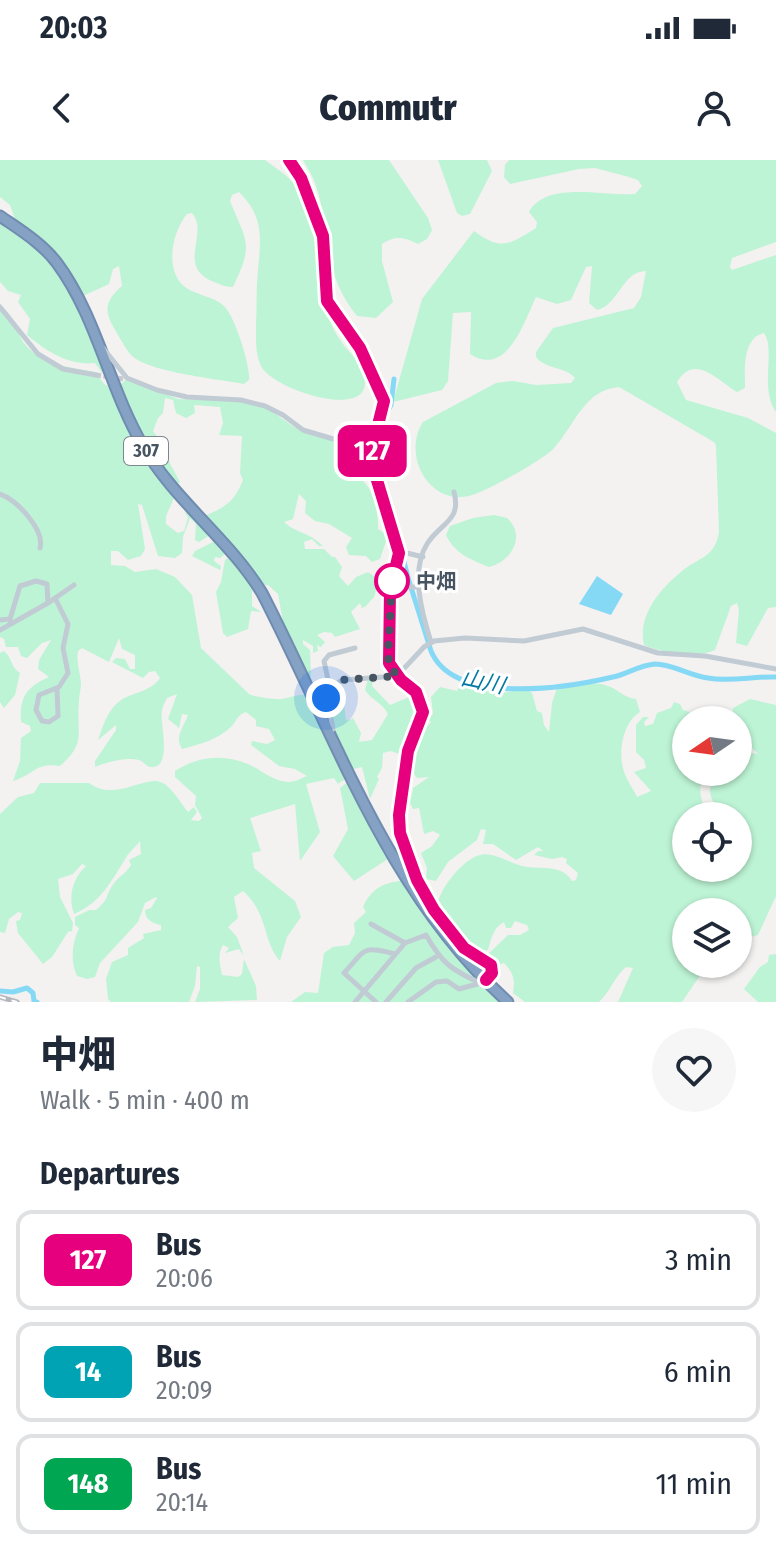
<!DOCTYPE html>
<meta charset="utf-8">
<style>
:root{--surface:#fff;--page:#f6f6f7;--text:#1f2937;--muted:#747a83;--line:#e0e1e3}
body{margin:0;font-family:"Fira Sans Condensed","Noto Sans JP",sans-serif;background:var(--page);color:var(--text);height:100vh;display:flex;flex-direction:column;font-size:30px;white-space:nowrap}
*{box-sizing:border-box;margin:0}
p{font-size:26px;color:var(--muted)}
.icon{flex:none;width:44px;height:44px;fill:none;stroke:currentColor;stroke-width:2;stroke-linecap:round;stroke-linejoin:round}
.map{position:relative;height:842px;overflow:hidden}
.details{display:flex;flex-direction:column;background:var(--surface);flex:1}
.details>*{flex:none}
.badge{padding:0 16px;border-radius:12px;font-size:28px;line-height:52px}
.needle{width:52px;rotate:257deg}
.fabs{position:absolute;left:672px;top:546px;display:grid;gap:16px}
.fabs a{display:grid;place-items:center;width:80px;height:80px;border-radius:50%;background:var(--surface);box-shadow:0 2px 6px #0004;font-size:40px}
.you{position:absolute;width:40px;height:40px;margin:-20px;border:6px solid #fff;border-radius:50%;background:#1a73e8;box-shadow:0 0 0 12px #1a73e833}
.map>.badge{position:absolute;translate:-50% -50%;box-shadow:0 0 0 4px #fff}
h2{padding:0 40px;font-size:30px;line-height:72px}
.round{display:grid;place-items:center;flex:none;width:84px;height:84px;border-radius:42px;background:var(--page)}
.head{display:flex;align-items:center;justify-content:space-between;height:136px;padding:0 40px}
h1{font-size:38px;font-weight:800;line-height:60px}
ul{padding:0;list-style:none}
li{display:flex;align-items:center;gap:24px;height:100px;margin:0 16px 12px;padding:0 24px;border:4px solid var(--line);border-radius:16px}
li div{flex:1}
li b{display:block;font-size:30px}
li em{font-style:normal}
li .badge{min-width:88px;font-weight:700;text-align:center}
.status{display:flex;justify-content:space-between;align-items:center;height:56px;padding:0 40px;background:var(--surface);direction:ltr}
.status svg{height:22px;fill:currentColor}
header{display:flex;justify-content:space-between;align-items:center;height:104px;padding:0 40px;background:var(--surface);font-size:36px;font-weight:800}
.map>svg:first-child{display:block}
.green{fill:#bdf4d5}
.water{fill:#86d9f5}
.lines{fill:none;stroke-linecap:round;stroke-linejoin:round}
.river{stroke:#86d9f5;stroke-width:5}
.minor-tunnel{stroke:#c9cacd;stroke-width:5;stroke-dasharray:5 2.5;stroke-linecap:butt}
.highway-casing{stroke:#708cb0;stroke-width:13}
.minor{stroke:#c1cbd4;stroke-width:5}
.major{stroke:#afbfd2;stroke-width:7}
.highway{stroke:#85a1c4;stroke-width:9}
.rail-casing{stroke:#b3b6bc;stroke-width:5}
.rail{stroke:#fff;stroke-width:2;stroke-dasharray:6;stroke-linecap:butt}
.line-casing{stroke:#fff;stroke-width:18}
.line{stroke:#e6007e;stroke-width:12}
.walk{stroke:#475461;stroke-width:8;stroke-dasharray:0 14.4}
.stop-dot{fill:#fff;stroke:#e6007e;stroke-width:4}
.labels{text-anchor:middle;stroke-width:6;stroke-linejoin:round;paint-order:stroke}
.shield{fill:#fff;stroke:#7e8790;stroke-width:2}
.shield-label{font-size:18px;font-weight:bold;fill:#475461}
.stop-label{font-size:20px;font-weight:bold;fill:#475461;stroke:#fff;text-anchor:start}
.water-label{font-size:22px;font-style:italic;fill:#037aa2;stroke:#fff}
</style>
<div class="status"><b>20:03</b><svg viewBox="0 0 49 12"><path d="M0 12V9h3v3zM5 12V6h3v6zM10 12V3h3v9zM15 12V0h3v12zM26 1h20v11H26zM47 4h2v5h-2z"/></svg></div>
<header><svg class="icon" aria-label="back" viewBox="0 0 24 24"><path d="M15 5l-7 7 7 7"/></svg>Commutr<svg class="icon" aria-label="person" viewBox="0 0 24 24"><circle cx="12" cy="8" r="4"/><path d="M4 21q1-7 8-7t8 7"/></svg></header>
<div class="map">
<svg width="776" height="842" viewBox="0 0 776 842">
<rect width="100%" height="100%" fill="#f4f1f1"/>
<path class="green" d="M0,0H265C274,7 286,14 293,23C328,70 308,138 343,184C348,191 357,199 361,208C387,266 274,232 261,206C255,193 256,179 256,164C257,146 256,128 258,110C261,77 264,57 239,32L232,35L230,41C247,83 254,83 233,127C226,127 221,125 214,122C175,106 210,74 192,53L187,54C172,72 164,110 185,127C197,136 214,136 224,146C235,156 251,208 249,220L244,224C218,219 147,212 131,195C124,187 119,176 114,168C103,150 106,140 122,126L119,106L113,109L109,124L83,136L79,134L16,62L10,45L0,37Z
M303,0H389L428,58L432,70L427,79L418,84C404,77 395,75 382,84V101L393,142L376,158L357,156C320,110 332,72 315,23C312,15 307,7 303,0Z
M438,0H487L492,11L470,54L462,56L457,53Z
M509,0H776V82L732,98L730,107L732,110L776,95V252C759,228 776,191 764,173C742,178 745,210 745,228L737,232C717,220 695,193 677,222L686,240L748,258L776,273V447L768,448L747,486L736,483L739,450L737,443L731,446L715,490C696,499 663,493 644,485C637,455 661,428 682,411C700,397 715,397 719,372L716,287L715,283L707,278L619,227C584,230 575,265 554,288C545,299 484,333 469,336C428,345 402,294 423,262L496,223L513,221L536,225L571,223L575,218C565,206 546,210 536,197V192L553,168L634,148L641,137L646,111C622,111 619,145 597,150L589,143L592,106L586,107L571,140L557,144L536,137C524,162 507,218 470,194L471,152L453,153L448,221L442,230L393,242L422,139L474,71C501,91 509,85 536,68L537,62L529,52C547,20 605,37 635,34L642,26L638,20L629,17L595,8L579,9L510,24L504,17L505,5Z
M0,59L48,96L62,115L105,211L102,213L95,203C69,206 46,191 27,175L30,159L18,142L21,135L8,131L0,122Z
M0,145C16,157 14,168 24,183C41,205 70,207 95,212L104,224L113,229L177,339L174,338L166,356V364L178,373L184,371L188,358L180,341L213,373L199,382L195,380L196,364L190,358L183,377L182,393L175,398L158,396L142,345L138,344L145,389L141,396L128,400L118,391H111V405L125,406L135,412L156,409L175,417L192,435L201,488L249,534C254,537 275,540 282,539C292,537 299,533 309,536L348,617L338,624L334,618L306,624L320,672L300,701L295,644L250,658L261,691L252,693L254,708L295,741L301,757L287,777L280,801C262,781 269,754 243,731L234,737L238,758L228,767L237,777L244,796L239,789L225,793L229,788L223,785C217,794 220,805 222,815L238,817L242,814L244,799L256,826L257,840L195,842L200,829V807L197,806L195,826L189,842H111L108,839L106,819L112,802L128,795V788L144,778L143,774L161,770V765C152,763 145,760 145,750L151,748L157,738L156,737L145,743L138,762L100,803L95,817L87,819L77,816C70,801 72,783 79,768L75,765V757L89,750H96C110,738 104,739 112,726C117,717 126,714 131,705L129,700L141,694L140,681C136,687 131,690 127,696C112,720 101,743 74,754C68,737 72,719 86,706L82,704L73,714L58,719L60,737L73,763L72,771L68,772L52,797L43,804L18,773L16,761L20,760L22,753L18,752L9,759L5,773L0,772V654L18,637L34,633L40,623H89C116,643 146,613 163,623C172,628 181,643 188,652L194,647L197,652L191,660L199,661L202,658L195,645L196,636L175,617V611C200,595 227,593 254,607C265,613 276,622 289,622C295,622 302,618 307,616L295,609L279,606L251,585L252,581L267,584L275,580L269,569L256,566V560L246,552C237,555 238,559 232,566C218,580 200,584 182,589C174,576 184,567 188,555L182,554L179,568L168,559L177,534L167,538C165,542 163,546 162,550C159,561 174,610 150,607C146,606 143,601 139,600C127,597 106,602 95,607V601L116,570V565L98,580C103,565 108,549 121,540C134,532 152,531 160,518L155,511L149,512L143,518L112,502L116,498L125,499L130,509H135V495L122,489L119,478L109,502L82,488L78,491C76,502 80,512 81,523C81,530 79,535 79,542C76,573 87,583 60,606C35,602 34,615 13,621L20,601L21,578L31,571L30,566L21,562C19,536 28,526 49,517L38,509L39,500L51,480L42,483L27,498L21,496L18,487H6L4,479L0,477Z
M127,219L178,239L243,241L270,250L294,267L339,282L351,295C352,311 356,313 366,324C374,333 379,357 378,369L388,375L380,399L372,402L366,396L349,395L346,387L352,378L329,364L315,361L305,353L306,341L299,334L293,359L284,362C297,374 308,371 323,386H319L312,379L304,382L305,389H324L332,397H335L342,407L339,416L348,426L356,417L368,412L379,420L374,437L366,446L362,448L360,443L351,452L360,469L335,477L332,473L324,472L317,475L325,482L321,487L317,485L318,491L313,493V486L303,480V484L310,490L311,516L308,520L285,474L278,434L268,425H260L204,356C225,348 235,341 243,320L240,313L242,276L219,275L223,263L220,247L194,245L195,253L186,258L176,253L173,240L165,238L163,253L158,258L153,271L168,291L167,298L180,322L174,325C154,300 123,255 121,224Z
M494,355L507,358C527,376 511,402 489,407C471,400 454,393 446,375L450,366L473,358Z
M219,379L252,421V446L261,452L251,451L248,469L227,477L223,473L216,432L221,422L225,400L228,398L225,394L220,398L215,397L214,401L221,406L220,410L192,396L195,391Z
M4,491C12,497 11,508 20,513L15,535L4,548L0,542V493Z
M368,519H373L372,526L390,545L414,535L417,542L414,552L428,566L431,562L424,558L433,554L431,537L440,527L457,531L460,524L500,533L526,529L532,533L537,551L542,553L544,565L549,572L552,543L557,528C573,526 590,521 605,525C617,528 624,538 636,539L640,552C624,561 618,590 623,608C625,618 633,628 637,637L651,631L634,612L646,608L644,600L636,592V565L643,557H649L644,562L645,566L653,564L657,553L671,548L674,542L680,544L683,550L693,553L699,560H686V612H696L703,616C696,634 705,641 703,656H686V708H738V656H719C718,648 710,640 710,631C710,624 715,620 715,612H738V582L752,593L758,594L738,574V560H732L733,548L750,539L776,545V736L758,775L751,777L738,796V752H686V804H698L699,817L682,842H618L633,808L626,807C614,817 611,831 599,842H525L513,833C515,820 514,813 504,803L495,806L484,798L508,775H520L529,770L527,765L515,761L511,768H506L504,762C493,768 491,779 488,790C481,791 470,790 464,786C456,780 438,755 438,745C438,730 464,698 480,695C495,691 511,705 527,707C543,709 563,705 572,721L576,720L578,713L566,703L567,699L562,697L552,699L534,695L538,691H548H543L538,687L516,700L493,684H483L486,670L481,669L477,680L448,702L436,721L426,719L427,708L421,693L432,686L440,675L433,671L424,674L419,648L413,649L410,643L413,628L429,617L417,618L409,607V601L401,629L395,626L400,623L404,602L399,594L391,591L383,593L382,608L377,617L379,619L370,639L362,607L354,609L348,607C335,583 324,556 333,529L337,533V541L344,543L346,561L353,558L361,573L359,582L372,580L388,554C383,543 371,540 365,530Z
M350,620L391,697L354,721L333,696L348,669L340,628Z
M391,699L456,794L484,826L505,842H291L305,832L318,833L324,793L333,787L349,785L355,773L354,763L366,752L363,747C371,729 383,723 400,721L388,701Z
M776,794V842H758L744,829L760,807L768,802L769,795Z"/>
<path class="water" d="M597,416L623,434L611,455L579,444Z"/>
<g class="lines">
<path class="river" d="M394,219L391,245L384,259L376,302L385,328L409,421L431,491C454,546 566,528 613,517C627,514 640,505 655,504C673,504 690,516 708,518C731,522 753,516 776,517
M0,831L13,832L27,828L33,833L34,841L37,842"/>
<path class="minor-tunnel" d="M96,215L124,219"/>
<g class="highway-casing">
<path id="highway" d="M0,56C20,70 42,83 57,103C97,157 109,228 143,286C175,341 229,379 262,433C335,574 387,733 508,842"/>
</g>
<path class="minor" d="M0,147L38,194L63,209L96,215
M103,188L127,218L157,230L187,237L241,240L265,246L283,255L303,270L340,281L370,296
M0,334C17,340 45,370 40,388
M399,391L423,397
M391,427H419
M55,438L68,464L63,488L68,513L59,527L39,535L36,550L42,561L49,562L58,556L57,528
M0,460L10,459
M11,464L10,459L20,426L36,421L47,424L48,443
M0,470L48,443L74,425
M431,482C422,454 410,411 427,384C440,363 462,361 454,332
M330,529L324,501L329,495L355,488
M330,572L333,569L326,531L342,520L397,516L424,487L434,481L465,478L524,481L583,469L658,493L705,496L776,509
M371,764L405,783
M355,842L405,783L426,775C442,803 450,809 480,823
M376,842L344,813C366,789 362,785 395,794
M386,842L416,808L436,797
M408,842L436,822L447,821L459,829L481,823"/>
<path class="major" d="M289,0L301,18L323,76L327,141L360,188L384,241L370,297L399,393L390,430L389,503L401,520L416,532L423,552L408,591L399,655L400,673L417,720L434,750L464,788L491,805L492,813L486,820"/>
<use href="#highway" class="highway"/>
<g class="rail-casing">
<path id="rail" d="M0,837L17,842"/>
</g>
<use href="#rail" class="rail"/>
</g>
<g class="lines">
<g class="line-casing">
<path id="line" d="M289,0L301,18L323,76L327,141L360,188L384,241L370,297L399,393L390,430L389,503L401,520L416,532L423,552L408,591L399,655L400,673L417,720L434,750L464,788L491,805L492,813L486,820"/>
</g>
<use href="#line" class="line"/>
<path class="walk" d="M326,538V531L342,520L397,516L389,503L388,494L392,421"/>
</g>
<circle class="stop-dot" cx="392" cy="421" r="16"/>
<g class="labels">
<rect class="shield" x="124" y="277" width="44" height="28" rx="6"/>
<g class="shield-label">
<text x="146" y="297">307</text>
</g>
<g class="stop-label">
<text x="416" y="428">中畑</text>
</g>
<g class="water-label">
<text transform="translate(483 521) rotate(12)" y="8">山川</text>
</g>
</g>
</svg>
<div class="fabs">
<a><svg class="needle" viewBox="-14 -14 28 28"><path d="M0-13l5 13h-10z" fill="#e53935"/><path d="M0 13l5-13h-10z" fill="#747a83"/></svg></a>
<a><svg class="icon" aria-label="locate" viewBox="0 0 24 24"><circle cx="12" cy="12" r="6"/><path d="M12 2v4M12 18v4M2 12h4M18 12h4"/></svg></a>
<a><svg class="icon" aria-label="layers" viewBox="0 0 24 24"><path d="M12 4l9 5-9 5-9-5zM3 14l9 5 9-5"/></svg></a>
</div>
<div class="you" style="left:326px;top:538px"></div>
<b class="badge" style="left:372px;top:291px;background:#e6007e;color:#fff">127</b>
</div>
<section class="details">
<div class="head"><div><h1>中畑</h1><p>Walk · 5 min · 400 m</p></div><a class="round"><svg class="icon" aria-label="heart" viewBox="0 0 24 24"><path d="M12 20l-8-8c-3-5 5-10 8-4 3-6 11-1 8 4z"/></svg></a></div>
<h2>Departures</h2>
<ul>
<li><span class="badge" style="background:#e6007e;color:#fff">127</span><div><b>Bus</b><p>20:06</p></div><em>3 min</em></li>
<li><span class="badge" style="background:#00a3b4;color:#fff">14</span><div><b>Bus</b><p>20:09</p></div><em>6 min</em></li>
<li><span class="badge" style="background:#00a651;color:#fff">148</span><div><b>Bus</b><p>20:14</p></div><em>11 min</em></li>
</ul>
</section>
